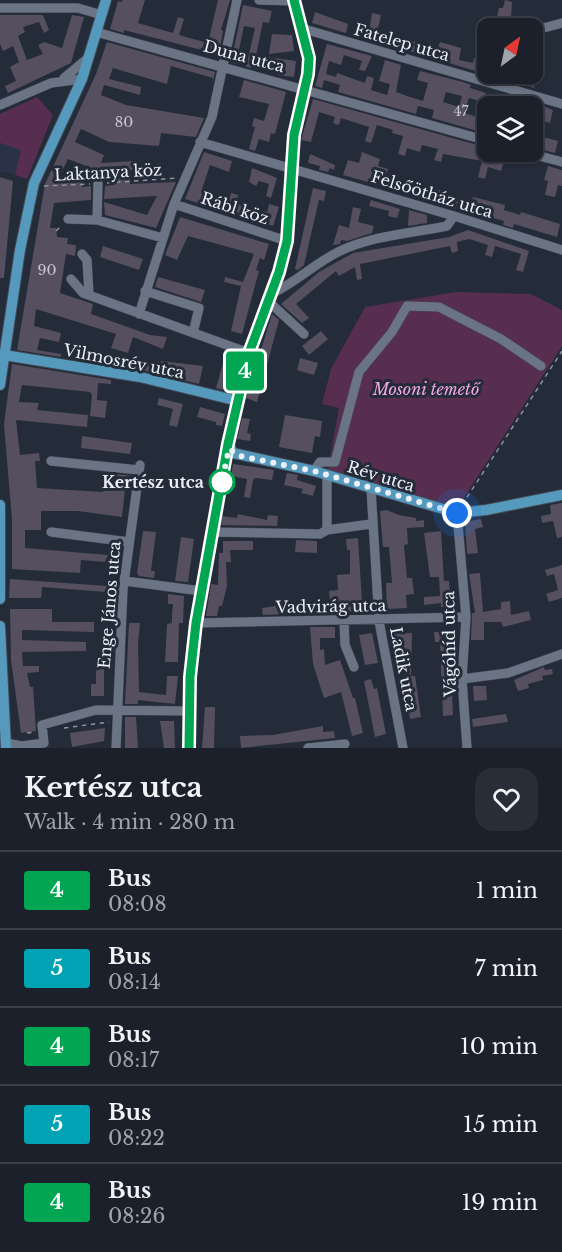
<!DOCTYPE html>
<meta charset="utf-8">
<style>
:root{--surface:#1b202b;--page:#282d37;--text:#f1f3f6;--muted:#a0a3a9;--line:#393e47}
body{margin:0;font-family:"Libre Baskerville",serif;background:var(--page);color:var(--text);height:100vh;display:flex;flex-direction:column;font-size:22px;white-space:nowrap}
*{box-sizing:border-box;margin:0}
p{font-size:20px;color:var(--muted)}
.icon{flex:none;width:33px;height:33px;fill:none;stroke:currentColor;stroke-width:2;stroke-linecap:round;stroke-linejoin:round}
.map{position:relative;height:748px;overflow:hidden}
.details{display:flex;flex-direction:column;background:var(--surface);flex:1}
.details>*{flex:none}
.badge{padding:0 12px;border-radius:4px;font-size:21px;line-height:39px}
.needle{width:39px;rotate:33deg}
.fabs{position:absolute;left:477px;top:18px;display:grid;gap:12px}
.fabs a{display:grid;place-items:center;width:66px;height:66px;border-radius:12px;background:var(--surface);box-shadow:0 2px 4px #0004,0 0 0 2px var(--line);font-size:30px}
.you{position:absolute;width:30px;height:30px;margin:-15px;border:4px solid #fff;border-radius:50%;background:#1a73e8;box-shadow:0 0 0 9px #1a73e833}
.map>.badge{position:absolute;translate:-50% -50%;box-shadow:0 0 0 3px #fff}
.round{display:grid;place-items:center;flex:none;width:63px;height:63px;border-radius:18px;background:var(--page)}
.headline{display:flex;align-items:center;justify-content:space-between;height:102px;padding:0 24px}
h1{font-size:28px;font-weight:700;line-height:45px}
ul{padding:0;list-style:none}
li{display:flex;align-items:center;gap:18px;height:78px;padding:0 24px;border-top:2px solid var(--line)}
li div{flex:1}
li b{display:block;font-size:22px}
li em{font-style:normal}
li .badge{min-width:66px;font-weight:700;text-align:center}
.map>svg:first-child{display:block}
.built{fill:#293246}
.green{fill:#572e4f}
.building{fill:#554f60;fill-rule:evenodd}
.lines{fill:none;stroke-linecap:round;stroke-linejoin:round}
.minor-casing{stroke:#424854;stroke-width:10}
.major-casing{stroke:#424854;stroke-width:12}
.path{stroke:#8d939e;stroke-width:1.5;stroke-dasharray:4.5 4.5;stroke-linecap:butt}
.minor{stroke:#6b7485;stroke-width:9}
.major{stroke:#559abd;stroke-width:10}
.line-casing{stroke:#fff;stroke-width:14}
.line{stroke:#00a651;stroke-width:9}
.walk{stroke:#ebf0f9;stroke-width:6;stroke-dasharray:0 10.8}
.stop-dot{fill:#fff;stroke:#00a651;stroke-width:3}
.labels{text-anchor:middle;stroke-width:6;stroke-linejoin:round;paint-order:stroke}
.number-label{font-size:14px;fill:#c6c8d3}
.street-label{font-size:16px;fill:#ebf0f9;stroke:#242b39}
.park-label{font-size:16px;font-style:italic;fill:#f6a5e5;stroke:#242b39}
.stop-label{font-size:16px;font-weight:bold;fill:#ebf0f9;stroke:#242b39;text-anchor:end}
</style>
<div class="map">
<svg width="562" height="748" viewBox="0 0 562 748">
<rect width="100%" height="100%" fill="#242b39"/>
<path class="built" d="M0,143L21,150L15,175L0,171Z"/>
<path class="green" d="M37,97L53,115L27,179L15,175L21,150L0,143V114Z
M456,292L531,294L562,310V346L456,510L328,469L339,408L322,404L331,369L365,307Z"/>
<path class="building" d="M123,0H145L138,23L173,33L178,17L184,19L179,35L208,43L218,0H230L221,30L223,31L218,59L217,54L124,30V33L110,29L118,1L122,2Z
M505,0L512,2L511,19L497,17L499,8H503Z
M243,5L272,11L269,23L263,22L255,60L266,63L267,57L296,61L294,77L278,75L279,70L246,67L255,28L244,26L236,64L231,62Z
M315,12L348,24L346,33L312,23Z
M372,13L381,15L377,33L383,35L380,43L368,39Z
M0,15H43L49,30L44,33L39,22L23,27L25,32L18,36L27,60L43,54L38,45L44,42L62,48L72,15L84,17L71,63L8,93L5,86L16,81L10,67L19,62L13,46L3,51L0,44Z
M272,34L292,35L294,51L269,54Z
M406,39L438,48L440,42L461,48L459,60L473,63L474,58L485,61L482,73L403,49Z
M107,42L215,72L212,86L213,78L171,66L167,84L113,68L109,79L141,87L140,95L104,85L101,95L126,105L204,118L196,137L161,133L159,146L109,142L81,129L75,142L104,155L101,163L134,161V170H130V184L176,182L156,228L105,215L104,202L147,215L157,196L104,199L105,186L114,185L113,170H97L68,159L59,177H81L82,187L91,186V200L54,203L50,228H56L57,237L68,238L67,244L76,245L75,256L66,254L60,293L93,304L91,314L150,335L167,337L163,349L133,337L128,353L111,348L116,334L36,309L34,326L61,333L59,342L40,338L37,350L61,354V357L17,350L45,184L96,74Z
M327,44L372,56L365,71L359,70L362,61L344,55L341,65L329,61L326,74L336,77L337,73L365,83L367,76L374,78L371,90L387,95L390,84L379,81L385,60L401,65L396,92L407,96L423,101L428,83L417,80L420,71L463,82L471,85L470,88L486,93L484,97L493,100L491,106H488V134L432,118L434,110L418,106L416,114L338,92L340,85L324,80L322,88L315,86ZM446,92L462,96L459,107L443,102ZM469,98L486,103L481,118L464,113Z
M494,74H524L537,77L534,88Z
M244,80L286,92L275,134L271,133L269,142L259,139L255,151L249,149L255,127L252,126L254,118L264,121L269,104L239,97Z
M313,99L488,148V152L506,154L501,171L488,167L485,179L478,177L482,161L443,154L441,162L434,160L438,149L422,145L420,152L407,148L405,156L398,154L403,136L392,133L393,130L377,125L371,143L365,141L369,127L341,118L339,125L333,123L335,117L319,112L311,142L301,140Z
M535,103L553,110L550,123L544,121L539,136L558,141L555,153L532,147V113Z
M204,152L232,161L229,172L210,165L201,192L229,200L231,193L238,195L236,204L267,212L269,204L279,207L273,226L185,199Z
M362,152L380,159L378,166L388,169L386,176L403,181L400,191L343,175L348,160L359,163Z
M310,154L335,165L334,170L330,168L328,172L319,170L320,166L308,163Z
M548,166L562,170V186L558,185L555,197L545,195L548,181L544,180Z
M252,168L277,178L271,198L266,196L269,184L259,181L256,186L249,182Z
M0,177L13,181L4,278H0Z
M416,185L425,188L423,192L437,196L439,190L446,192L445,198L458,202L455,209L412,196Z
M313,188L326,191L324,201L319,200L304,265L298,270L295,269Z
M473,197L505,205L504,210L520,215L521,212L560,224L557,237L514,224L513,228L503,225L504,221L469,211Z
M371,200L400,209L397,218L388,216L389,211L369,206Z
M353,207L361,209L358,222L374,226L372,233L347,241L341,240L340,244L333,245L339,225L349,228Z
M409,210L427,215V223L408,226Z
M180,217L269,244L264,260L260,258L256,270L259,271L242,334L231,331L241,286L224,282L225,277L243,282L254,254L188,236L177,260L165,255Z
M468,230L529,251L523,272L516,270L521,254L495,246L492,257L485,255L488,245L469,239L457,242L458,251L452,253L450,246L360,264L362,279L357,280L355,267L339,276L336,271L296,304L309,318L302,323L281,304L319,272L353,253L449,237Z
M103,246L143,259L139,270L100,257Z
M158,277L205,290L201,302L155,287Z
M272,314L279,320L257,402L246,398Z
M321,331L328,339L309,355L302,346Z
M232,354L238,356L231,392L216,388L223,363L230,364Z
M300,358L318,363L314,375L297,370Z
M139,361L160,366L161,361L203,366L199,384L137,369Z
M12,364L111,380V384L98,383L97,400L107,401L105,418L90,416L92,395L90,392L22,385L19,402L39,403L37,410L88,415L87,427L16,420L20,455L39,453L40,461H35L37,488L103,492L105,473L132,476L130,489H125L122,517L78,511H41V530H25V548L108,555L105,562L81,560L80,573L12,569V520L4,424Z
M159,398L183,404L177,427L169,425L173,409L157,405Z
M200,407L225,414L222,426L216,425V422L197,417Z
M285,415L322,421L320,437L315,436L312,453L279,447Z
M242,418L250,419L247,433L251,434L250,441L237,439Z
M82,436L132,443L130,454L81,448Z
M233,464L274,470L272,480L256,478L253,480L250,498L244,497L247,479L231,476Z
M287,473L298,475L297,480L316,486L313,496L301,493L303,489L284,485Z
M562,503V537L557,538L553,521L542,523L541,516L551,514L550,505Z
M387,510L399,515L416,518V521L424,520V527L407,528L408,544L404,545L407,578H412L414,594L406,595L407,608L387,609L386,583H392L389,547H383L380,511Z
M238,514L267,520L268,515L278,516L277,526L221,525L222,516L237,518Z
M481,519L483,527L475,529L478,553L467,554L465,522Z
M143,531L156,532L151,571H155L154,578L139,576L137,573Z
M441,531L444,581H449L451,606L441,607V603L424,605V597L440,596L439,577H430L424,533Z
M181,537L194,539L188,582L175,581Z
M358,538L362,602L364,601L365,611L323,613L322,603L330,602L329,591L338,590L337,575L350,574V550H347L346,539Z
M296,540L317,541V553L295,552Z
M223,541H253V550H230L231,562H226L227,586L222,606H219L217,616H206L211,584L218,585L219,553H223Z
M562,565V598L549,602L546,594L558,590L554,574L547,576L545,570Z
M480,573L483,612L501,609V602L510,601L511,615L529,611L531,620L503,627L501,622H484V640H471L472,613H475L469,574Z
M10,579L107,586L106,592L42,587L41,598H9Z
M168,594L184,596L183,623H179L178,662H165L167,624L172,623V614L173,604H168Z
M288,604L289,614L263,615L262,608Z
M10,609H52V622H94V632L22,630V640L86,642V651L22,652L23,666H39V672L27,673L30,687H33L36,731L21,733L11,660Z
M129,623H140L138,644L139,692L166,695L167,676H178L175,704L138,700V704H125Z
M310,627H335V638H320V650L324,649L325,665L340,660L353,698H355L363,733L352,736L341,692L324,698L313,664Z
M453,631L451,668L453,715L443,716L440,642H435L434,632Z
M372,633L378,663L365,665L359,635Z
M412,633L411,676H415L421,717L410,719L404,669H400L399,644H393V634Z
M96,663H104V696H91V684H96Z
M544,667L545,670L552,669L553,674L542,676L543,680L528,684L529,688L518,691L514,680Z
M371,679L374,689L377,688L386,734L375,737L364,681Z
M473,686H486L487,700L474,701Z
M205,707H215L214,748H202Z
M506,714L508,722L473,727L472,719Z
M125,717H136L138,748H125Z
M160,721H174L175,748H164Z
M323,726V732L334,731L335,738L241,748L240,736L273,735Z
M105,728L104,741L72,747L70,733Z"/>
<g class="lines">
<g class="minor-casing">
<path id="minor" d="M259,0L294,1
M0,8H78L102,15
M506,26L519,28
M304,29L562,104
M532,31L562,23
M96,32L488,141
M64,78L88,58
M0,105L51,83L82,79
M200,142L454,216L562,250
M524,152L562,162
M174,204L287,241
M68,219L97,220L163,238
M97,220L98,183
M82,254L87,260L89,294
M71,279L83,293L249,353
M145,291L199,308L193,333
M271,294C295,283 314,264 338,252C370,236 412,233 447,226L454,216
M268,301L304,334
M139,314L174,204L212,117L237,0
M238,401L249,353L279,272L287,241L294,135L309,58L294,0
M51,461L139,470
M314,471L320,462H335L359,372L392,332L407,306L439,307L501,339L541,366
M371,489L379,621L403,748
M457,513L466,617L462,679L467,748
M327,530V475
M51,532L129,542
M211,532L320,534L327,530L371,524
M125,581L201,591
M344,621L345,645L354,667
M196,623L466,617
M462,679L508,673L562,654
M6,743L22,746L44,743L42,725L96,710L190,711
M116,748L123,590L140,465
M188,748C189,724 189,699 191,675C197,598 213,523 229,449
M308,748L345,744"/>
</g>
<g class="major-casing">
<path id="major" d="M4,355L140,377L238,401L228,444L233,453L314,471L457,513L486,510L562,495
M0,385L20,250L34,183L82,79L106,0
M0,505V599
M0,626L6,748"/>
</g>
<path class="path" d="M107,183L177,178
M44,186L90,184
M56,231L62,225
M462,505L562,351
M64,728L109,722
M27,733L35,732"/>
<use href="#minor" class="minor"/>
<use href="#major" class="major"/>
</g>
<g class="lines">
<g class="line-casing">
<path id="line" d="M189,748L190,677L196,623L228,444L249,353L279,272L287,241L294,135L308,74L309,58L294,0"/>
</g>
<use href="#line" class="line"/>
<path class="walk" d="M222,482L220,490L229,449L240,456L314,471L457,513"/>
</g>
<circle class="stop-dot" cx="222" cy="482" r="12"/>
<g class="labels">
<g class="number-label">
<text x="461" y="116">47</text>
<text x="124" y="127">80</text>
<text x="47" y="275">90</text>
</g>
<g class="street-label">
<text transform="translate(402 42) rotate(16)" y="6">Fatelep utca</text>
<text transform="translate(244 56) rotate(15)" y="6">Duna utca</text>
<text transform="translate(108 172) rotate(-3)" y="6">Laktanya köz</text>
<text transform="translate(432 194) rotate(17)" y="6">Felsőötház utca</text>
<text transform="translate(235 208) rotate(18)" y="6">Rábl köz</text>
<text transform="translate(124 361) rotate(11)" y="6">Vilmosrév utca</text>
<text transform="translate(381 476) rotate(17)" y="6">Rév utca</text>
<text transform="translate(109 605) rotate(-85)" y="6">Enge János utca</text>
<text transform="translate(331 606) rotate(-1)" y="6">Vadvirág utca</text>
<text transform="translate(449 644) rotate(-91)" y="6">Vágóhíd utca</text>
<text transform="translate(404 669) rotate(79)" y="6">Ladik utca</text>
</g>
<g class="park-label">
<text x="426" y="395">Mosoni temető</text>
</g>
<g class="stop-label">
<text x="204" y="488">Kertész utca</text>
</g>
</g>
</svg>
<div class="fabs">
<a><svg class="needle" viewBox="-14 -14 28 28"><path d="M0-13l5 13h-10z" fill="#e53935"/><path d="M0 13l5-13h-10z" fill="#a0a3a9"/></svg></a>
<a><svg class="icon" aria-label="layers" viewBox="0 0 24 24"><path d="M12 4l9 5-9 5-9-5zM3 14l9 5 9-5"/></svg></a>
</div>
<div class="you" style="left:457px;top:513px"></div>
<b class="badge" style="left:245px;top:371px;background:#00a651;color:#fff">4</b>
</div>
<section class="details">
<div class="headline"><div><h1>Kertész utca</h1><p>Walk · 4 min · 280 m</p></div><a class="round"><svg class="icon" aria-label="heart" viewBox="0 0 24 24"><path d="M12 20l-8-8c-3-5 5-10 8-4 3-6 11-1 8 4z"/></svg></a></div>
<ul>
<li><span class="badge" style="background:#00a651;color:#fff">4</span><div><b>Bus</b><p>08:08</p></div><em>1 min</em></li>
<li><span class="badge" style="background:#00a3b4;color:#fff">5</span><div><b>Bus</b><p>08:14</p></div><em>7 min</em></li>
<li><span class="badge" style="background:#00a651;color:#fff">4</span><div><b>Bus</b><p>08:17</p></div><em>10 min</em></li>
<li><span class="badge" style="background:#00a3b4;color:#fff">5</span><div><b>Bus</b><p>08:22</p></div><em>15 min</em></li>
<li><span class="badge" style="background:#00a651;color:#fff">4</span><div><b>Bus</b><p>08:26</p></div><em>19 min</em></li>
</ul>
</section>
